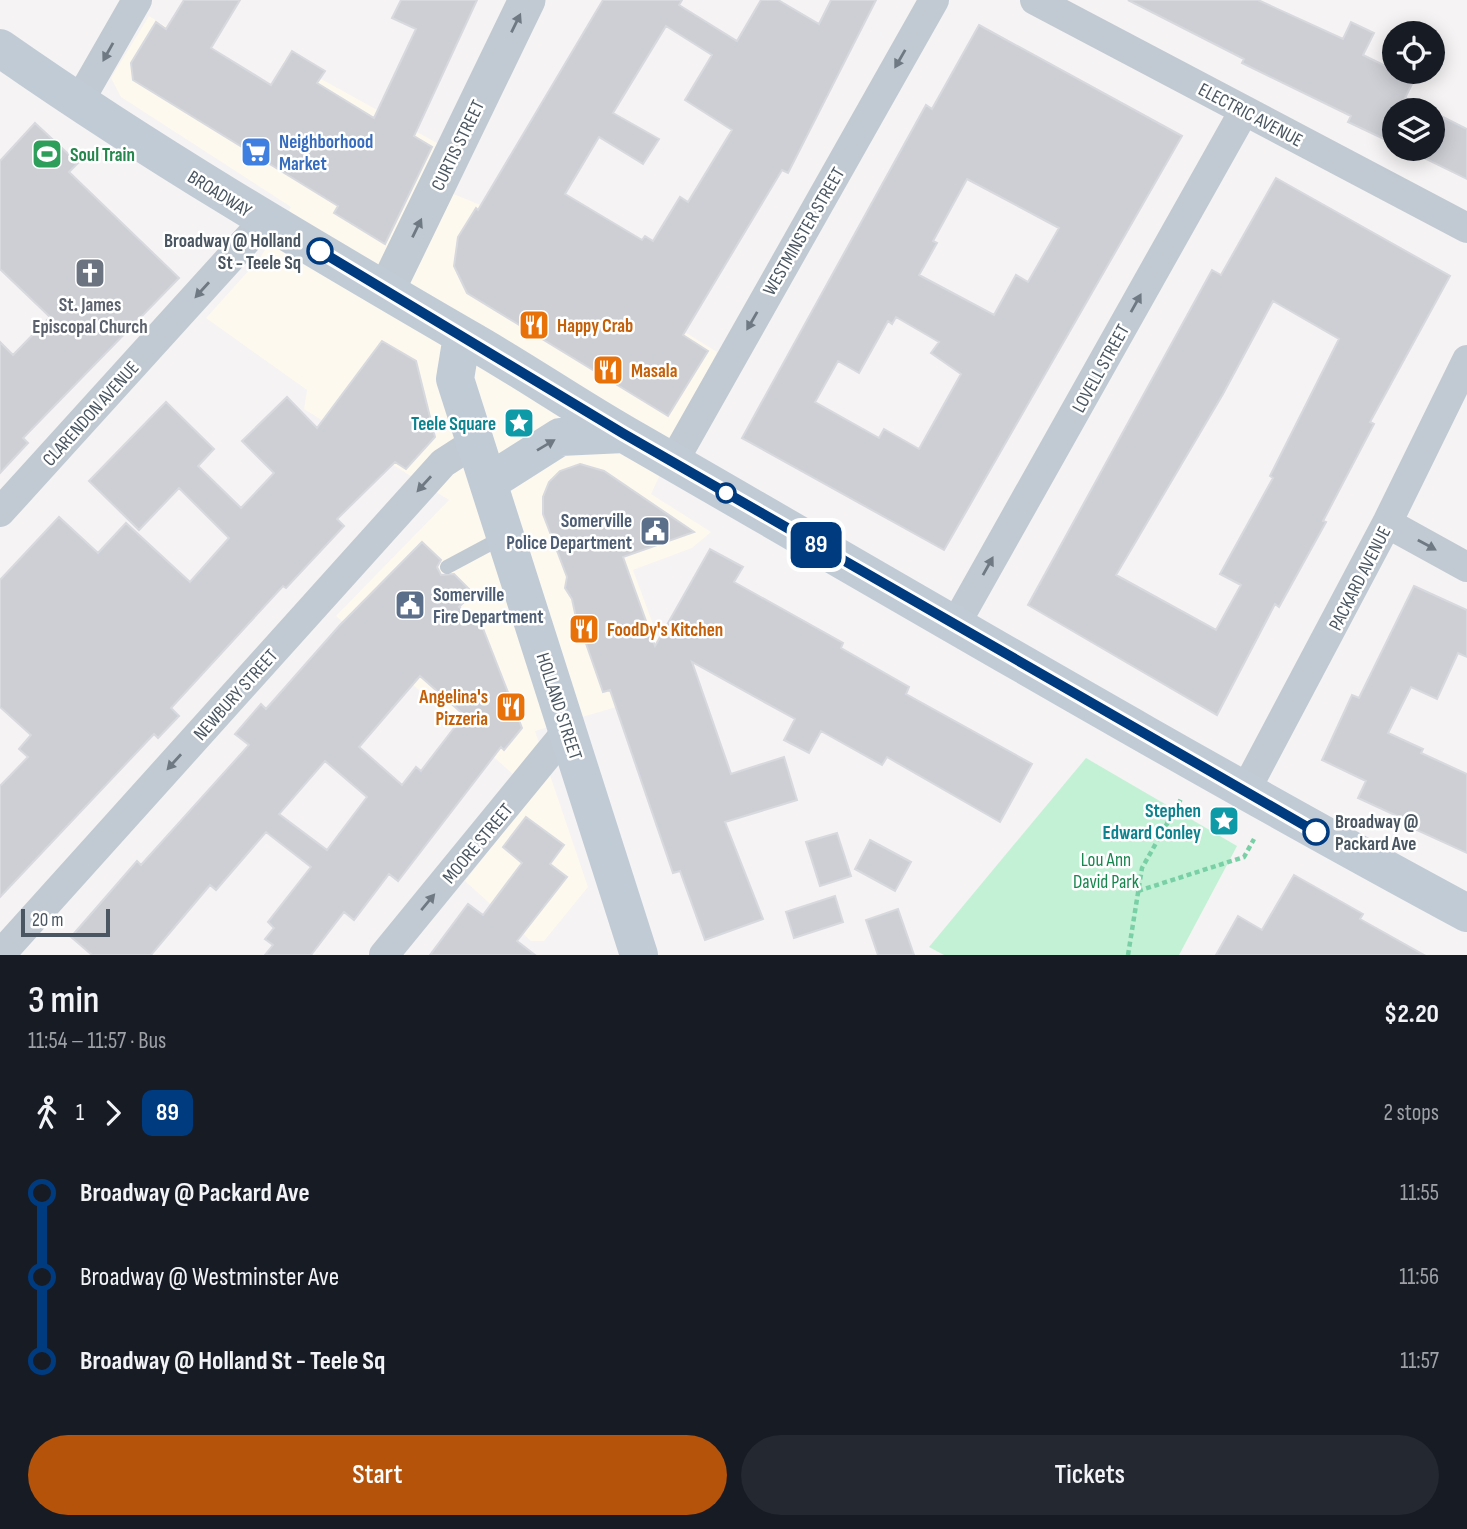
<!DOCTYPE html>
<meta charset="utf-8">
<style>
:root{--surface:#171b24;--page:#242831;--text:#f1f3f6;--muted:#9ea1a6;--accent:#b45309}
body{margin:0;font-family:"Sofia Sans Condensed",sans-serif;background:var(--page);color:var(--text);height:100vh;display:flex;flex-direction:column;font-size:26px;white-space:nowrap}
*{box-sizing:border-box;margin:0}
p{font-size:23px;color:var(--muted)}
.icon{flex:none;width:38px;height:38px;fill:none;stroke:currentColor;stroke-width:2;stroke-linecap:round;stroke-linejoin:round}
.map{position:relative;height:955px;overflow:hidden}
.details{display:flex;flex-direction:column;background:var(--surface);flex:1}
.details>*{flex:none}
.badge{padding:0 14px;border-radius:10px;font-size:24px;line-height:46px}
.buttons{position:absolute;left:1382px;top:21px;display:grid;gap:14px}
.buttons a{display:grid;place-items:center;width:63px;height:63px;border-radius:50%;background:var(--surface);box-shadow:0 4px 18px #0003;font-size:35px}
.scale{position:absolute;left:21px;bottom:18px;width:89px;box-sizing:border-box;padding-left:7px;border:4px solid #4a5661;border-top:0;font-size:19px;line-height:24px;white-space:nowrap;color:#4a5661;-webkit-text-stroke:5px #fff;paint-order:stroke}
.map>.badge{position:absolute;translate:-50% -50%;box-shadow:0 0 0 4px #fff}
.legs{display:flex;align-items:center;gap:10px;height:77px;padding:0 28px;font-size:23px}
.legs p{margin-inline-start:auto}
.overview{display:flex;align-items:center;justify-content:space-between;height:119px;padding:0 28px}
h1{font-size:38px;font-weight:600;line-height:52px}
.primary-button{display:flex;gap:14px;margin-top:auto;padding:14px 28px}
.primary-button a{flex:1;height:80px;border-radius:42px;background:var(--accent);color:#fff;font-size:28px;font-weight:600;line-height:80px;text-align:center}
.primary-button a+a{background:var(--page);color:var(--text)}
ul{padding:0 28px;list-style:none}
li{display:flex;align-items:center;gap:24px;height:84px;font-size:26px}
li i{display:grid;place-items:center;width:10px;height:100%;margin:0 9px;background:currentColor}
li i::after{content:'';width:18px;height:18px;margin:-9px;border:5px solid;border-radius:50%;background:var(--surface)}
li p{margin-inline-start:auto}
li:first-child i{background:linear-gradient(#0000 50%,currentColor 0)}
li:last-child i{background:linear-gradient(currentColor 50%,#0000 0)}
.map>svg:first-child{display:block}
.commercial{fill:#fdf9ef}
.green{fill:#c3f1d5}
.building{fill:#cdcfd5;stroke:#d7d9de;stroke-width:2;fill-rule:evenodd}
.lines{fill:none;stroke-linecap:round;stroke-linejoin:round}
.path{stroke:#7ad0a6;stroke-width:4.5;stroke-dasharray:5 3.5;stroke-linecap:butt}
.service{stroke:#c1cad2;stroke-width:14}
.minor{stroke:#c1cad2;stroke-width:30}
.tertiary{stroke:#c1cad2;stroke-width:37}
.secondary{stroke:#c1cbd6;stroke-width:38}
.oneway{fill:#6e7983}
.oneway2{fill:#6e7984}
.line-1-casing{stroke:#fff;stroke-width:16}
.line-1{stroke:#003b80;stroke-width:10}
.stop-1-dot{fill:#fff;stroke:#003b80;stroke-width:3.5}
.labels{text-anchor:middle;stroke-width:5;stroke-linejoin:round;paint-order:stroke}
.street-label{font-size:19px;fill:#4a5661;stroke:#fff}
.shop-label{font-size:19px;font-weight:bold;fill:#366cbe;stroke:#fff;text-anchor:start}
.leisure-label{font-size:19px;font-weight:bold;fill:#27864d;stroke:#fff;text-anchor:start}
.stop-label{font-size:19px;font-weight:bold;fill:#4a5661;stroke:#fff;text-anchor:end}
.worship-label{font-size:19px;font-weight:bold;fill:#5b616d;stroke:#fff}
.food-label{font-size:19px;font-weight:bold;fill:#c56008;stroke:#fff;text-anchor:start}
.culture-label{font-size:19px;font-weight:bold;fill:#0d838f;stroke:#fff;text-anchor:end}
.service-label{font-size:19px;font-weight:bold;fill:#4e5e75;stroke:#fff;text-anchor:end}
.park-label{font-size:19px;fill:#17864f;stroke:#fff}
</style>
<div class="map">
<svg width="1467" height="955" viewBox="0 0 1467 955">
<rect width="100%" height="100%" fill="#f5f3f3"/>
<path class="commercial" d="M149,16L269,91L285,59L446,148L434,186L478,204L717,352L651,494L711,532L692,548L633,570L677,689L535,731L588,887L544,941H531L465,881L534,793L336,616L449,500L304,409L307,390L206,318L260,258L291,207L121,97L111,78Z"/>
<path class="green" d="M1086,758L1237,846L1179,955H944L929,947Z"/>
<path class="building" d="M184,0H240L211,48L271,85L292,51L325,71L317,83L374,118L416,29L392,18L401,0H477L414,136L432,147L385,244L334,213L338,206L133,80L131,63L156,22L166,29Z
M603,0H682L679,5L737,41L761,0H778L819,24L831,0H876L788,173L782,170L683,335L708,351L668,416L467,293L454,266L458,237L476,208L478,210ZM666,26L712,55L685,100L732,130L688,202L680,197L653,241L645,236L642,240L565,194L599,137L643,164L659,139L613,113Z
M1128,0H1258L1343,39L1351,22L1374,33L1363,55L1414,80L1405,98L1430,110H1395V143L1384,139L1348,122L1351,116L1242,63L1244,59Z
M979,25L1182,136L944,550L742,438L926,105L932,109ZM967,179L1059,228L1028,282L1016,275L994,315L919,275L937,243L933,241ZM896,317L939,342L931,353L961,374L919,449L884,429L879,438L815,402L838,361L859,373L888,321L892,324Z
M1433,112L1467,129V179L1406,149H1433Z
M35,123L78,163L69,172L179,278L23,438L28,443L0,473V342L13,355L50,317L0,269V161Z
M1276,178L1450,276L1370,422L1374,424L1323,521L1326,522L1279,607L1275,604L1217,715L1028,605L1212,270L1221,275ZM1273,301L1339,339L1270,476L1273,478L1220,574L1241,585L1216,630L1116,575L1223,394Z
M382,341L416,361L435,437L406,469L395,462L337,519L344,526L286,588L283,586L171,708L179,716L158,738L154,734L0,897V786L28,757L19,749L31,735L0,707V580L59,517L98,553L126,523L190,582L229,538L179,488L139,530L89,481L166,402L214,449L198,466L241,508L274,473L242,441L287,397L317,428Z
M580,464L604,471L694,532L623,557L655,646L710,549L743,567L734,582L843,643L841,648L909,687L906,694L1032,764L1000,822L887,757L882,765L821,731L809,753L784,740L795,719L692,662L731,774L784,757L797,800L725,822L763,919L705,940L680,871L673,873L610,690L603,692L583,635L579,632L572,599L565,588L567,577L543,514V497L549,482L560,471Z
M422,542L441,560L437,567L441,575L454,574L473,593L459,607L482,626L522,728L504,750L501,747L398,881L389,874L354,920L344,912L311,955H265L273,945L265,939L274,928L268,922L311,867L266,832L216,890L210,885L151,955H92L71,937L137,861L141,865L249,745L235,734L261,704L266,709L340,625ZM420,676L464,715L421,771L416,767L402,785L359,747ZM325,761L367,797L327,850L279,814Z
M1414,586L1467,610V657L1458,653L1437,699L1411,687L1388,733L1423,749L1421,753L1467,774V853L1406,825L1408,821L1358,798L1366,781L1322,760L1352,695L1359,698Z
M526,817L564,845L550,864L567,877L517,941L535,955H430L468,904L483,915L522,863L503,847Z
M837,833L851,876L820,886L806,842Z
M870,840L911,862L895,891L855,869Z
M1294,875L1363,914L1360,919L1424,955H1216L1238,916L1262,930Z
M835,896L843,922L794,938L786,912Z
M898,909L914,955H878L866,920Z"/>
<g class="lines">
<path class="path" d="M1138,891L1244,857L1254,839
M1128,955L1142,868L1181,799"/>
<path class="service" d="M447,567L505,536"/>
<path class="minor" d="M1035,0L1467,228
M78,103L137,0
M673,462L934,0
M0,512L264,221
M1387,523L1467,567
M955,625L1244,111
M1244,793L1387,523L1467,360
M0,955L443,463L477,441
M384,955L568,730"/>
<path class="tertiary" d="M387,289L527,0"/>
<path class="secondary" d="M0,48C150,153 307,245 465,337C520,368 572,404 626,435C906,596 1183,760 1467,913
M462,336L455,379L639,955
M489,482L560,437L624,434"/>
</g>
<defs><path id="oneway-solid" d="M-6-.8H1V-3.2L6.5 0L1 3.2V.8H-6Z" transform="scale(1.75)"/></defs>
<g class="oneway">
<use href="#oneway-solid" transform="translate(516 23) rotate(-64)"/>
<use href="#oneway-solid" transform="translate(108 52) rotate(119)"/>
<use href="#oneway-solid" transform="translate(900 59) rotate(120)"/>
<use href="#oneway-solid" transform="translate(417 228) rotate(-64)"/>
<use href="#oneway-solid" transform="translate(202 290) rotate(132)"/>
<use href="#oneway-solid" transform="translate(1136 303) rotate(-61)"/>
<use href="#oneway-solid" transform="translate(752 321) rotate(120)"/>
<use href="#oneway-solid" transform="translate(424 484) rotate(132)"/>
<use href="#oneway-solid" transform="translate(1427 545) rotate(29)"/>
<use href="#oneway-solid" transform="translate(988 566) rotate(-61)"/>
<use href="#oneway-solid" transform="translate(174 762) rotate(132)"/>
<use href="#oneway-solid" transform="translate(428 902) rotate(-50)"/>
</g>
<use class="oneway2" href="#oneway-solid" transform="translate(546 445) rotate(-31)"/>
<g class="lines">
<g class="line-1-casing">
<path id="line-1" d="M320,251L624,434L1316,832"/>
</g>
<use href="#line-1" class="line-1"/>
</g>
<defs>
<g id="supermarket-square" transform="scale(1.575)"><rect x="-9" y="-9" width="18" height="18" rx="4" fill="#3f7fe0" stroke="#fff"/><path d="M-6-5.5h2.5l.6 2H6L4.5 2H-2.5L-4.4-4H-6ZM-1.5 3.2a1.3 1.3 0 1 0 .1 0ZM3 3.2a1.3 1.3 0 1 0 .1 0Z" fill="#fff"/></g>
<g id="stadium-square" transform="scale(1.575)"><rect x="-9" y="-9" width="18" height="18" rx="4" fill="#2e9e5b" stroke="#fff"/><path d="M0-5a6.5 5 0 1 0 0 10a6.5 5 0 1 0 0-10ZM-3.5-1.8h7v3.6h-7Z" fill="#fff"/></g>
<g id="church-square" transform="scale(1.575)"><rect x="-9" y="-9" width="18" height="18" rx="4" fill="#6b7280" stroke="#fff"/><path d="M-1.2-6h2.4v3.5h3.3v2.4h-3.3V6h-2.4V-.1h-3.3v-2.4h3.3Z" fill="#fff"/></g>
<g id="restaurant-square" transform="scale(1.575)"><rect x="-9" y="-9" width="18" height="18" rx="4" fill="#e8710a" stroke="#fff"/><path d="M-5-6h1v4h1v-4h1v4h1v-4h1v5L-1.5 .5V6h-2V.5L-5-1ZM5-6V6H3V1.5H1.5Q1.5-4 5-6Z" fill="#fff"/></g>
<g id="sight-square" transform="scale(1.575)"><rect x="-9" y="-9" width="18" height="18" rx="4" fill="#0f9aa8" stroke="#fff"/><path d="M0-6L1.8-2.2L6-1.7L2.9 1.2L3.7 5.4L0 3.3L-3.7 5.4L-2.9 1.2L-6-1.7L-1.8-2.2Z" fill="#fff"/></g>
<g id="civic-square" transform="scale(1.575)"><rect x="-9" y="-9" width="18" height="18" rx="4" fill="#5c6f8a" stroke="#fff"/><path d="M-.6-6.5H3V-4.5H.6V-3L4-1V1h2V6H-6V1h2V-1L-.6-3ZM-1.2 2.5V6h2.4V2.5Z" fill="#fff"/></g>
</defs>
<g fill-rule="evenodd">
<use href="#supermarket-square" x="256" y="152"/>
<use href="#stadium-square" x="47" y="154"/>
<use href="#church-square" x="90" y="273"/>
<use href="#restaurant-square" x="534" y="325"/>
<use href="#restaurant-square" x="608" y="370"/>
<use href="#sight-square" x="519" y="423"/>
<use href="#civic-square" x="655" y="531"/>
<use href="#civic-square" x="410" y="605"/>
<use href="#restaurant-square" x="584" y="629"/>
<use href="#restaurant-square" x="511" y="707"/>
<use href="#sight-square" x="1224" y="821"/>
</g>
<g class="stop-1-dot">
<circle cx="320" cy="251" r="12"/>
<circle cx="726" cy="493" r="9"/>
<circle cx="1316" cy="832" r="12"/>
</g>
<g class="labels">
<g class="street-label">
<text transform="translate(1251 114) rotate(28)" y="7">ELECTRIC AVENUE</text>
<text transform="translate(457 145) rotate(-64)" y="7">CURTIS STREET</text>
<text transform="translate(220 193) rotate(32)" y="7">BROADWAY</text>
<text transform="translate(803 231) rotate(-60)" y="7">WESTMINSTER STREET</text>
<text transform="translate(1100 368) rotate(-61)" y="7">LOVELL STREET</text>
<text transform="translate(90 413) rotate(-48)" y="7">CLARENDON AVENUE</text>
<text transform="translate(1359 578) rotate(-63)" y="7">PACKARD AVENUE</text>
<text transform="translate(235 694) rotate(-48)" y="7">NEWBURY STREET</text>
<text transform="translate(560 706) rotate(72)" y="7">HOLLAND STREET</text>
<text transform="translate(477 843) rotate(-50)" y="7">MOORE STREET</text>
</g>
<g class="shop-label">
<text x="279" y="148">Neighborhood<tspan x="279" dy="22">Market</tspan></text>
</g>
<g class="leisure-label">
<text x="70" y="161">Soul Train</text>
</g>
<g class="stop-label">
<text x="301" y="247">Broadway @ Holland<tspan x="301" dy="22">St - Teele Sq</tspan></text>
<text x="1335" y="828" text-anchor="start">Broadway @<tspan x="1335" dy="22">Packard Ave</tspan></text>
</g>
<g class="worship-label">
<text x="90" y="311">St. James<tspan x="90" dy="22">Episcopal Church</tspan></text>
</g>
<g class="food-label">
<text x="557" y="332">Happy Crab</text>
<text x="631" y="377">Masala</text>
<text x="607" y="636">FoodDy's Kitchen</text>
<text x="488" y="703" text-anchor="end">Angelina's<tspan x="488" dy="22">Pizzeria</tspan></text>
</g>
<g class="culture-label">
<text x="496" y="430">Teele Square</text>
<text x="1201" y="817">Stephen<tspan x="1201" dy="22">Edward Conley</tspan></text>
</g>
<g class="service-label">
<text x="632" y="527">Somerville<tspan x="632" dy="22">Police Department</tspan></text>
<text x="433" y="601" text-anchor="start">Somerville<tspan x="433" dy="22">Fire Department</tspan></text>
</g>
<g class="park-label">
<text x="1106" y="866">Lou Ann<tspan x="1106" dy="22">David Park</tspan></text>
</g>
</g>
</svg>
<div class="buttons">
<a><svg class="icon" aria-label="locate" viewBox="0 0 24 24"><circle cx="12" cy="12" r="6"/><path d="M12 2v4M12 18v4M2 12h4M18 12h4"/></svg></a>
<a><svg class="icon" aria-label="layers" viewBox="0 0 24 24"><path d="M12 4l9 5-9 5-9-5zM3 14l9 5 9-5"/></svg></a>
</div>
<div class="scale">20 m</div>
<b class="badge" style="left:816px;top:545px;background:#003b80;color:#fff">89</b>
</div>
<section class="details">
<div class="overview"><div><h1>3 min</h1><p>11:54 – 11:57 · Bus</p></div><b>$2.20</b></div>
<div class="legs"><svg class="icon" aria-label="walk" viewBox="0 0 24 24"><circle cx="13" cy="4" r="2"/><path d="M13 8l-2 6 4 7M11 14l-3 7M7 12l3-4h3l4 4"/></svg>1<svg class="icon" aria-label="forward" viewBox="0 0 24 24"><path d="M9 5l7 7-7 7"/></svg><b class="badge" style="background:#003b80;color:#fff">89</b><p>2 stops</p></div>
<ul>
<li><i style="color:#003b80"></i><b>Broadway @ Packard Ave</b><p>11:55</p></li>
<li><i style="color:#003b80"></i><span>Broadway @ Westminster Ave</span><p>11:56</p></li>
<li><i style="color:#003b80"></i><b>Broadway @ Holland St - Teele Sq</b><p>11:57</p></li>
</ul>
<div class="primary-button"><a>Start</a><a>Tickets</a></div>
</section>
